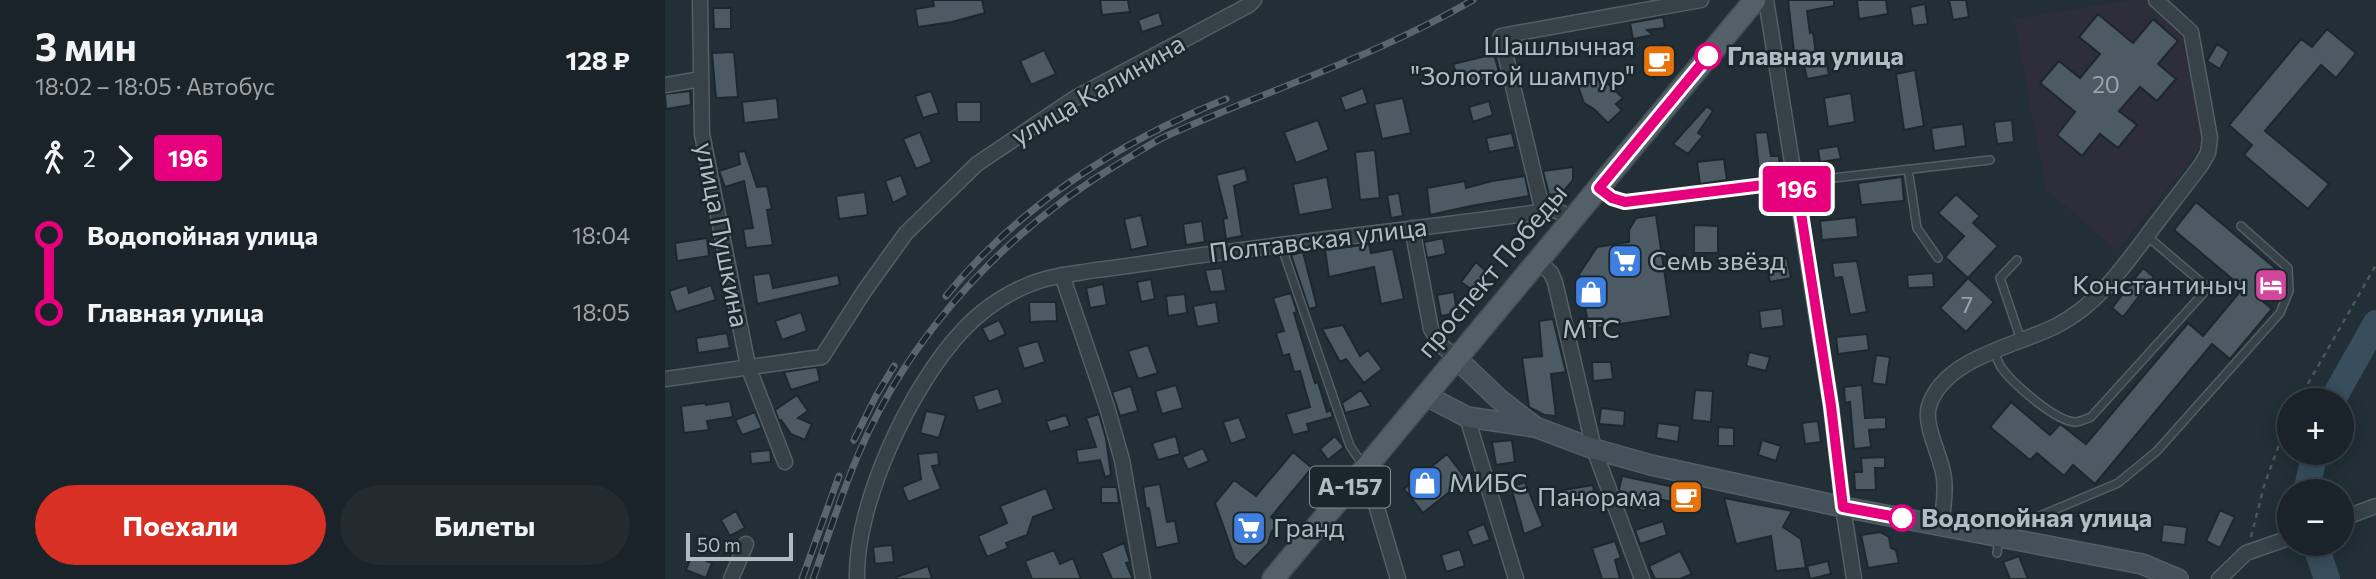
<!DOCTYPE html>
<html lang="ru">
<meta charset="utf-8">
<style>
:root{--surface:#1a2329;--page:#232b31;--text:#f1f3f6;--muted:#9fa4a8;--line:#384046;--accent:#d93025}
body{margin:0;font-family:Commissioner,sans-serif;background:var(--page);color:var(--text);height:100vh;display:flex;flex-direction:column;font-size:26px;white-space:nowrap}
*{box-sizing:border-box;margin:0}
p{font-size:23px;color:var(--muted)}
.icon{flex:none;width:38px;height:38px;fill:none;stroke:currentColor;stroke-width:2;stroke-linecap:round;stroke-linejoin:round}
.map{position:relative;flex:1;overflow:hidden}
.sheet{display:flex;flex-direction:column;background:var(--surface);width:665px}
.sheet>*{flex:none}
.badge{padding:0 14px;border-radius:5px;font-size:24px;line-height:46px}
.buttons{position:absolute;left:1612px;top:388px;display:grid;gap:14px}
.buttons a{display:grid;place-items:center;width:77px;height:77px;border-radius:50%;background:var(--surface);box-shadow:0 4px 18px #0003,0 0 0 2px var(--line);font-size:35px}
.scale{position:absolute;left:21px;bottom:18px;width:107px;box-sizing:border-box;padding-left:7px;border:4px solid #b0bcc4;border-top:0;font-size:19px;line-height:24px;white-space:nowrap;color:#b0bcc4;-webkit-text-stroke:5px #1b252c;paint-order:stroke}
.map>.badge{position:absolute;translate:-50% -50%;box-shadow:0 0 0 4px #fff}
.legs{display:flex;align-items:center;gap:10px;height:77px;padding:0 35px;font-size:23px}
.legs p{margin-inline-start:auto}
.headline{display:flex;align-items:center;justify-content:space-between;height:119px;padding:0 35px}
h1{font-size:38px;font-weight:700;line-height:52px}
.action{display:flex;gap:14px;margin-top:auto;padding:14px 35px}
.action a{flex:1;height:80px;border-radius:42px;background:var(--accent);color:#fff;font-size:28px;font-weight:700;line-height:80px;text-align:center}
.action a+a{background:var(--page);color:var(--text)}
ul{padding:0 35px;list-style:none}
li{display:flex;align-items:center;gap:24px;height:77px;font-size:26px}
li i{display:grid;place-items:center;width:10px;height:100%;margin:0 9px;background:currentColor}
li i::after{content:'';width:18px;height:18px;margin:-9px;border:5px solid;border-radius:50%;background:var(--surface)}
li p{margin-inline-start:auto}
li:first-child i{background:linear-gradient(#0000 50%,currentColor 0)}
li:last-child i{background:linear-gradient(currentColor 50%,#0000 0)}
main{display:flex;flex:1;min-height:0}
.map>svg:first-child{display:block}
.medical{fill:#2d2e39}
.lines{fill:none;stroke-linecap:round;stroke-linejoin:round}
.river{stroke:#374e5d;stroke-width:26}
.building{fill:#4b5a63;stroke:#1d272e;stroke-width:2}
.lane-casing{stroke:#535e65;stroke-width:10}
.street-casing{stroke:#535e65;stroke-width:17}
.secondary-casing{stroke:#535e65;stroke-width:22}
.primary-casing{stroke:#424c54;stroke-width:24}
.path{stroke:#465957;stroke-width:2.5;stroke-dasharray:5 5;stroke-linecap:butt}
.lane{stroke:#364148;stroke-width:7}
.street{stroke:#364148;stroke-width:14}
.secondary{stroke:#44515a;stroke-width:19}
.primary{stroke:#546068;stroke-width:21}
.rail-casing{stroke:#58666e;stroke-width:7}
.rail{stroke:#1b252c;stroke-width:4.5;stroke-dasharray:13;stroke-linecap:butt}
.line-1-casing{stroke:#fff;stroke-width:16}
.line-1{stroke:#e6007e;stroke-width:10}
.stop-1-dot{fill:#fff;stroke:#e6007e;stroke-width:3.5}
.labels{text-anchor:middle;stroke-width:5;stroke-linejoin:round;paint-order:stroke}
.number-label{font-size:23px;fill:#97a4ac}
.shield{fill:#1b252c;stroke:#838f96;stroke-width:2}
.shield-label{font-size:24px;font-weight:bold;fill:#b0bcc4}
.poi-label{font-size:26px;fill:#b0bcc4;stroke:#1b252c;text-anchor:end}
.stop-label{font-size:26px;font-weight:bold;fill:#b0bcc4;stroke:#1b252c;text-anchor:start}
.street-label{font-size:26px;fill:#b0bcc4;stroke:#1b252c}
</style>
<main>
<section class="sheet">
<div class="headline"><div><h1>3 мин</h1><p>18:02 – 18:05 · Автобус</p></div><b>128 ₽</b></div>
<div class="legs"><svg class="icon" aria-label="walk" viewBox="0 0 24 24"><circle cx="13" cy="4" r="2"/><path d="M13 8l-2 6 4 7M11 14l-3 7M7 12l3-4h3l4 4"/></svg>2<svg class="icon" aria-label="forward" viewBox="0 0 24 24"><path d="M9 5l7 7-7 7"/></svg><b class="badge" style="background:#e6007e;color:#fff">196</b></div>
<ul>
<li><i style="color:#e6007e"></i><b>Водопойная улица</b><p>18:04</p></li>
<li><i style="color:#e6007e"></i><b>Главная улица</b><p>18:05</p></li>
</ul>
<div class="action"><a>Поехали</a><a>Билеты</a></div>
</section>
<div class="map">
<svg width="1711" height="579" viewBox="0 0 1711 579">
<rect width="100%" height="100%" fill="#222f37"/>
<path class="medical" d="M1465,0H1480L1520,34L1538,145L1452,251L1381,189L1349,19Z"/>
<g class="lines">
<path class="river" d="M1667,401L1711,323
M1641,492L1650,453
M1650,544L1662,579"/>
</g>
<path class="building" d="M268,0H317L320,13L287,22L253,27L250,9L269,6Z
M435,0H463L465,12L437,15Z
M1123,0H1169V6L1142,11L1145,33L1148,32L1152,61L1161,59L1164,75L1142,79L1136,51L1129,52Z
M1192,0H1221L1223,14L1194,19Z
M1284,0H1301L1304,17L1288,20Z
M1260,4L1263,24L1248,26L1245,7Z
M48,8H66V29H49Z
M494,12L498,25L477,32L473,20Z
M1433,14L1468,43L1488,19L1513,41L1493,64L1511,79L1492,101L1475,87L1454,111L1472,125L1453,148L1435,134L1417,156L1392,135L1410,112L1375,83L1394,61L1415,78L1435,54L1414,37Z
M998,17L1000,28L982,30L988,35L968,39L965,23Z
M1662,29L1691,53L1671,78L1656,65L1600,131L1664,184L1643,209L1579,155L1587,145L1564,125L1636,39L1647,47Z
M998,44L1011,54L990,79L978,69Z
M1552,44L1564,52L1555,69L1542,61Z
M379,50L391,74L366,85L355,61Z
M69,52L73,97L51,98L47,53Z
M829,54L835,76L796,87L788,64Z
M1250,70L1259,126L1239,130L1231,74Z
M937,78L958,98L951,104L957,110L943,123L929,109L919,103L913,86Z
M698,88L703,103L680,111L675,97Z
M25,91L26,105L1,109L0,94Z
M266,91L274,113L258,118L250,96Z
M1186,93L1190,122L1163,127L1159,98Z
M112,98L114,119L79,123L77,102Z
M738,98L746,133L717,139L709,104Z
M824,101L828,115L808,122L804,107Z
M291,102H316V122H292Z
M1042,106L1048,111L1033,133L1038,136L1023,154L1008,144Z
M653,120L664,150L631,163L619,132Z
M1347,120L1349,142L1332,144L1329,122Z
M1298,124L1301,146L1269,151L1266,128Z
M255,132L267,162L251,169L238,139Z
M1102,132L1106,156H1114L1115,169L1094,171L1090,133Z
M847,133L850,147L824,152L821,138Z
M1173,146L1176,159L1155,162L1153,149Z
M710,150L715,198L695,200L690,152Z
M80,151L92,187L102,186L107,209L102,210L108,245L81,248L78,229L88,228L79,181L60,187L54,171L75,164L73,152Z
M1059,159L1062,180L1035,184L1032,162Z
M908,167V180L897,193L884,195L878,171Z
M580,168L583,181L569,186L577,236L561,239L558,219L562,218L551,175Z
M236,175L243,195L228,203L220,181Z
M860,176L864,196L806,206L765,215L762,188L800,181L801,188L827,181Z
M662,177L668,209L634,215L628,184Z
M1237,177L1239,201L1196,205L1193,183Z
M200,192L203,215L174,219L171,196Z
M734,193L738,216L726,218L722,195Z
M1291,194L1315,216L1308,223L1333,246L1303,278L1280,257L1299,236L1273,213Z
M1531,202L1616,273L1595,299L1607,309L1565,359L1547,344L1430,484L1408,465L1399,476L1372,453L1365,460L1325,427L1346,402L1385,435L1395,424L1421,444L1523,323L1538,336L1578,288L1509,230Z
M476,215L483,246L466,250L459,219Z
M991,215L1006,316L924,329L914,274L932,247L964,242V230L971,218Z
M1191,217L1193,237L1157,240L1155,221Z
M537,221L540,242L521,245L518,224Z
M1029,225L1053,226V253H1029Z
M42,238L44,256L12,261L10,243Z
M778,238L781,254L762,258L759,242Z
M704,244L706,253L728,249L739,299L716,304L709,267L664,277L660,250Z
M638,252L652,307L644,309L626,255Z
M1122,258L1126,278L1105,282L1101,262Z
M1192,261L1202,312L1185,315L1177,277L1169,278L1167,263Z
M811,262L824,274L810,292L796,282Z
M557,268L561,291L545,292L540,270Z
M1478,268L1489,277L1458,317L1447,308Z
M105,273L108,288L173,275L175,285L92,304L88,275Z
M1268,273L1269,287L1243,288L1242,275Z
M1303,278L1329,302L1301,332L1275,308Z
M486,279L490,299L476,302L472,282Z
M438,284L442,305L425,308L421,288Z
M22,285L24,293L46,285L51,300L11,312L4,291Z
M789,292L792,313L776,316L772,295Z
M626,293L632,312L629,313L650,383L653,382L662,412L666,410L668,417L642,424L644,431L628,435L621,414L645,407L635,371L629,372L624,354L618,356L611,333L619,331L608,298Z
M520,294L522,313L503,316L501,296Z
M364,302H391L392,321L365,322Z
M551,302L554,323L532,327L528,306Z
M1117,308L1119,326L1096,329L1094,311Z
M136,312L142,331L117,340L110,321Z
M888,319L901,372L886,374L891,416L879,415L864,407L857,358L877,356L874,321Z
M334,320L341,334L324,342L317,328Z
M678,325L695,356L703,350L717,369L699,383L681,359L675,362L657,329Z
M62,333L65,348L33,353L31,338Z
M1202,334L1204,350L1173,354L1171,337Z
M373,341L380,362L359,369L352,347Z
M483,345L493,373L473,379L463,351Z
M1084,352L1105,357L1101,371L1081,366Z
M1211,355L1225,357L1221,385L1207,383Z
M927,362H946L948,379L928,381Z
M152,367L155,381L126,390L119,372Z
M511,385L518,408L497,414L490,391Z
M1197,385L1200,418L1221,417V429L1204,430L1206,447L1189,449L1185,402L1180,403L1179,387Z
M466,386L473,411L455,416L447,392Z
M333,388L338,403L313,411L308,396Z
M696,390L706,406L680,413L677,403Z
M1030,390L1048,391L1046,422L1027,420Z
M132,395L143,411L133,418L147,424L140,440L126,434L116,420L114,421L110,410Z
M65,401L68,417L42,421L44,430L19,433L16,406L40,403L41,405Z
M936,408L960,411L959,426L934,424Z
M261,411L281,415L274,438L255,433Z
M90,412L97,428L77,435L70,420Z
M434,414L441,438L446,475L440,477L435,460L413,463L411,450L431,447L421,418Z
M401,415L405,426L385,432L381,421Z
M574,417L582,438L566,444L558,422Z
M1153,421L1156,442L1140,444L1137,423Z
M993,423L1015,426L1013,442L991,438Z
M1053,427L1069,428V446H1053Z
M511,436L515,454L493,460L487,443Z
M670,436L679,447L663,460L655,449Z
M847,440L850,462L831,465L827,442Z
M1097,440L1116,446L1111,461L1093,455Z
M538,448L544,461L523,470L517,457Z
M105,450L106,462L86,464L85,452Z
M273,452L274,465L267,466L276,489L243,502L237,487L256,479L253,454Z
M628,452L647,468L606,517L613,523L606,533L603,544L580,567L570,559L550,503L569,480L591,496Z
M782,454L801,479L758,513L739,489Z
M1220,457V468H1210L1211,490H1190L1189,472H1197L1196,458Z
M957,476L1033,492L1030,507L984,497L981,511L960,506L954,489Z
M860,482L878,526L859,534L846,487Z
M495,484L502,522L510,521L514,543L491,548L484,508H481L478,487Z
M928,485L931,502L895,508L892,491Z
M436,487H452L454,503H436Z
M381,488L389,509L368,517L362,535L341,543L343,548L322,557L313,536L342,523L335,506Z
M1059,498L1127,511L1118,527L1136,539L1141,568L1111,571L1106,536L1071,544Z
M1555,510L1570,517L1555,548L1541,541Z
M71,511L80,528L65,536L56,520Z
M998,521L1002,535L975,544L970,530Z
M819,524L825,540L808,546L802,531Z
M1498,524L1522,527L1520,545L1496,542Z
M1215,532L1224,537L1226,548L1231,550L1234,563L1203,568L1196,535Z
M950,541L956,558L950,560L955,579H937L927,548Z
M459,543L465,562L461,563L468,579H447L436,553Z
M227,545L229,562L210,564L208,547Z
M795,549L800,566L781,572L776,555Z
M389,550L395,564L408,558L416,579H367L360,561Z
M1015,551L1027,574L1015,579H990L984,566Z
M27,555L47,563L41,578L21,570Z
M1354,556L1363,579H1345L1338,562Z
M1163,561L1166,574L1145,579L1142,566Z
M263,566L267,579H232L231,577Z"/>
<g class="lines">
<g class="lane-casing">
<path id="lane" d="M1243,169L1252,228L1273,258
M936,190L947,198L960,202L1325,160
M616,245L685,446L698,465
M1352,260L1335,278L1356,340
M1329,352C1331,356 1333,362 1336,367C1347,383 1390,421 1410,422C1415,422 1421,419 1426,417L1543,288L1482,236
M1332,553L1334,538L1351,526L1453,483L1492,451L1615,313L1624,291L1623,268L1576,226"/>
</g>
<g class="street-casing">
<path id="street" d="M35,0L37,134L83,366L120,462
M1101,0L1166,406L1178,507L1189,579
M0,85L36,79
M878,212L836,36L1036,0
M747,228L766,329L777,346L791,358
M873,261L886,273L890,282L929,449L977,579
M397,275L442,407L457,460L478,579
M0,379L157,357L200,290L241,233L312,164L410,98L584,5L589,0
M802,417L851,579
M712,508L733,579
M1676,519L1711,506
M1276,526C1278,511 1281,494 1279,478C1277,457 1258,426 1264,406C1279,358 1351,346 1391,326C1430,306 1455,272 1481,237C1499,213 1518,189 1536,165L1543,153L1545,138L1526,32L1491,0
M66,579L81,544
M192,579C190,503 246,385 298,330C316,311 339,295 363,285C384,276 408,274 431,270C457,267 483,263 509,259C636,241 763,228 889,210L897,213L907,220
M1554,579L1581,553L1624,538"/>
</g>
<g class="secondary-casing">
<path id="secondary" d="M791,358L834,399L869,426
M760,395L802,417L870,427L929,449L986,465L1178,507L1477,564L1513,579"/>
</g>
<g class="primary-casing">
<path id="primary" d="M608,579L1090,0"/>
</g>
<path class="path" d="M1633,401L1711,265
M1586,537L1599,486L1624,417"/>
<use href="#lane" class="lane"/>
<use href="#street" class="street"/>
<use href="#secondary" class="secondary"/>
<use href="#primary" class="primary"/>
<g class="rail-casing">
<path id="rail" d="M281,296C354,206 455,141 561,99
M189,440L211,396L229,366
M137,579L174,476
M148,579C163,537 176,495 193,455C246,331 343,229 458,161C472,153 485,144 499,137C602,90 710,57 808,0"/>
</g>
<use href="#rail" class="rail"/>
</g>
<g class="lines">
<g class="line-1-casing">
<path id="line-1" d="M1043,56L934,188L947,198L960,202L1131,181L1166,406L1178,507L1237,518"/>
</g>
<use href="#line-1" class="line-1"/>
</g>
<defs>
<g id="cafe-square" transform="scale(1.75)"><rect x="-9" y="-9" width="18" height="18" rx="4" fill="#e8710a" stroke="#1b252c"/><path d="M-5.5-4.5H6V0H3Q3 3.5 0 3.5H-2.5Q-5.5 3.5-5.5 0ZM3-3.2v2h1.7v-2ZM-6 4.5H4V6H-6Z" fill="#fff"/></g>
<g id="supermarket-square" transform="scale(1.75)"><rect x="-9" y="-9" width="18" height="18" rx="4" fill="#3f7fe0" stroke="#1b252c"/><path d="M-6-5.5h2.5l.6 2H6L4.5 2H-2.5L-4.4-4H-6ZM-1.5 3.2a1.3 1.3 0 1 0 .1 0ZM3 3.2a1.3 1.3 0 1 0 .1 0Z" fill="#fff"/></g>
<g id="hotel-square" transform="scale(1.75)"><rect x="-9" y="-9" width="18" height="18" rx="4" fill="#d1479c" stroke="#1b252c"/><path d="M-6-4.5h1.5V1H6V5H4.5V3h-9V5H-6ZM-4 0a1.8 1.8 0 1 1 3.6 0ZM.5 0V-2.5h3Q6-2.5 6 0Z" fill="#fff"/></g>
<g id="shop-square" transform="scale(1.75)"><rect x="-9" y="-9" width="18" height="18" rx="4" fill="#3f7fe0" stroke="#1b252c"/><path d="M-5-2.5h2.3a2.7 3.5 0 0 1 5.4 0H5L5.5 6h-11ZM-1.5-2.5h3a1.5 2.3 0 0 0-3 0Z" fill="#fff"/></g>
</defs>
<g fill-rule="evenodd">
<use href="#cafe-square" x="994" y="61"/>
<use href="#supermarket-square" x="960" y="261"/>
<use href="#hotel-square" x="1606" y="285"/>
<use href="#shop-square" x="926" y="292"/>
<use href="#shop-square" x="760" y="483"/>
<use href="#cafe-square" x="1021" y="497"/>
<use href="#supermarket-square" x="584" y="528"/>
</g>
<g class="stop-1-dot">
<circle cx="1043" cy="56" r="12"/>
<circle cx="1237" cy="518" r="12"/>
</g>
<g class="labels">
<g class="number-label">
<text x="1441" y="93">20</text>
<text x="1302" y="313">7</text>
</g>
<rect class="shield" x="645" y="466.5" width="80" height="41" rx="5"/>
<g class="shield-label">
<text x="685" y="495">А-157</text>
</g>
<g class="poi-label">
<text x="970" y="55">Шашлычная<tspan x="970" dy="30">"Золотой шампур"</tspan></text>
<text x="984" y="270" text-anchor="start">Семь звёзд</text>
<text x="1582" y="294">Константиныч</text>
<text x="926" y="338" text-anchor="middle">МТС</text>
<text x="784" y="492" text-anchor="start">МИБС</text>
<text x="996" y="506">Панорама</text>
<text x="608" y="537" text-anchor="start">Гранд</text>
</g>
<g class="stop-label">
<text x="1062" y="65">Главная улица</text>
<text x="1256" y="527">Водопойная улица</text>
</g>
<g class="street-label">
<text transform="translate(433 90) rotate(-30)" y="9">улица Калинина</text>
<text transform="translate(57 235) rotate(79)" y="9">улица Пушкина</text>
<text transform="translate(653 240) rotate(-7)" y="9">Полтавская улица</text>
<text transform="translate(827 271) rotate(-50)" y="9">проспект Победы</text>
</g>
</g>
</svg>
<div class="buttons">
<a>+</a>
<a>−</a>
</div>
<div class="scale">50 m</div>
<b class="badge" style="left:1132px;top:189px;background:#e6007e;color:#fff">196</b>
</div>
</main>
